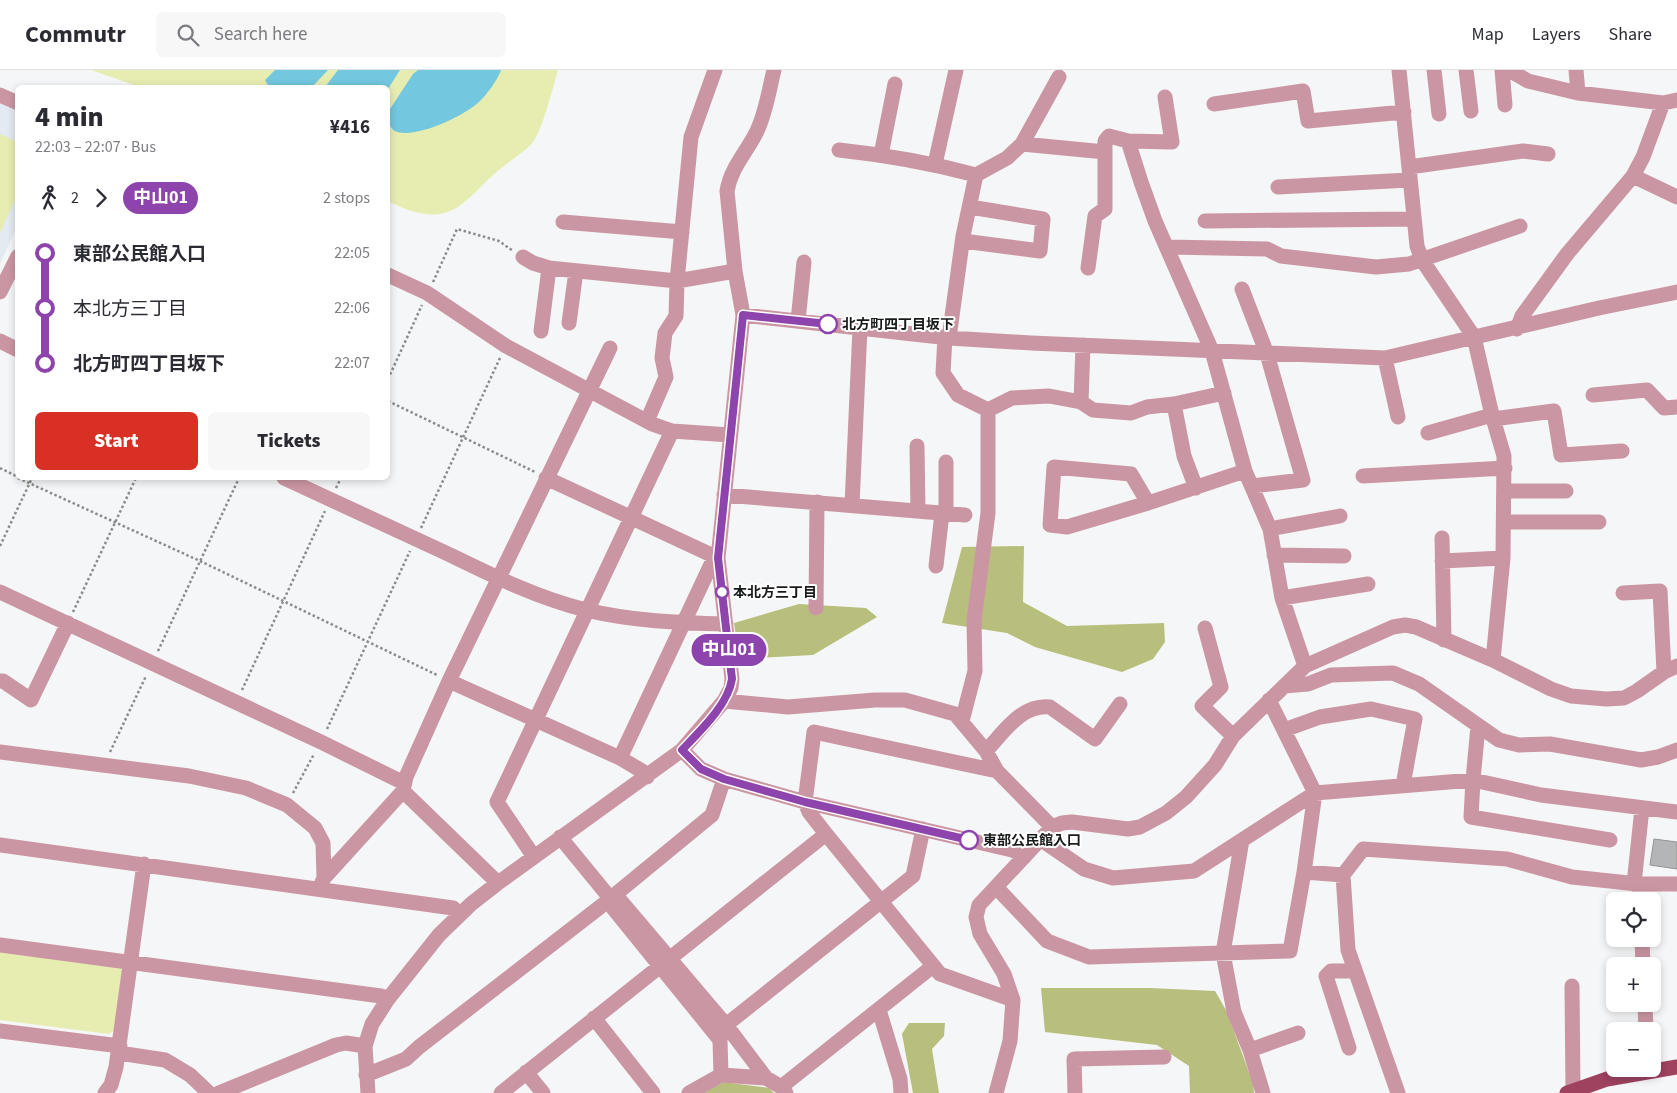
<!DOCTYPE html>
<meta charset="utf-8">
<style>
:root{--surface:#fff;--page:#f7f7f7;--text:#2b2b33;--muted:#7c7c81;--line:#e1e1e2;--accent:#d93025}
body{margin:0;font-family:"Source Sans 3","Noto Sans JP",sans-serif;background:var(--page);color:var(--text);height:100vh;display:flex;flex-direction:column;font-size:19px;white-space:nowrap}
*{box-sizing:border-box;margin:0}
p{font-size:16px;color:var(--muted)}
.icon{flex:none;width:28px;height:28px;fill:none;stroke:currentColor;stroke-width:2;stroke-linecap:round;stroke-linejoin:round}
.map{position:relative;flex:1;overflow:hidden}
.drawer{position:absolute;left:15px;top:15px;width:375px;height:395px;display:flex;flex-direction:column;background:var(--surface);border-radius:8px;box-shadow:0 2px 8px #0003}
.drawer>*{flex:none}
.badge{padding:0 10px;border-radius:16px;font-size:18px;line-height:32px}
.fabs{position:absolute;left:1606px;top:822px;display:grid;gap:10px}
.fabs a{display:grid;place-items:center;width:55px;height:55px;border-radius:8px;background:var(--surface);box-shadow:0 2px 8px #0003;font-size:25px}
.map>.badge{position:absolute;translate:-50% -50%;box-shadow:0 0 0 2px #fff}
.legs{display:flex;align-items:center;gap:8px;height:55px;padding:0 20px;font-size:16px}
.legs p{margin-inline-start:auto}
.headline{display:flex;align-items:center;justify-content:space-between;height:85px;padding:0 20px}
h1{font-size:28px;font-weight:800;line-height:38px}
.primary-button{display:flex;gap:10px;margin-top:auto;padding:10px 20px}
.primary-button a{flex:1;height:58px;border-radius:8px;background:var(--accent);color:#fff;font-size:20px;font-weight:800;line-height:58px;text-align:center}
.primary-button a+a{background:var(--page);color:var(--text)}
ul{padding:0 20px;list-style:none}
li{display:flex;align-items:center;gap:18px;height:55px;font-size:19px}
li i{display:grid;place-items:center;width:8px;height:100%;margin:0 6px;background:currentColor}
li i::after{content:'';width:12px;height:12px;margin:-6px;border:4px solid;border-radius:50%;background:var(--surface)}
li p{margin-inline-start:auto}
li:first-child i{background:linear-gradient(#0000 50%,currentColor 0)}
li:last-child i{background:linear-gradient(currentColor 50%,#0000 0)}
header{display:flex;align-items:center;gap:30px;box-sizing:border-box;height:70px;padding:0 25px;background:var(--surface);border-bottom:1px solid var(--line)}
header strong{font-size:24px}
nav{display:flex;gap:28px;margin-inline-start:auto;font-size:18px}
.search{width:350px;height:45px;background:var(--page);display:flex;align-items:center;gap:12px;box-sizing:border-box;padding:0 18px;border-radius:8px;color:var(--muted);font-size:19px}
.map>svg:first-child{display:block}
.built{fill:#e3eaf1}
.green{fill:#e7edb1}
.forest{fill:#b8be7b}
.water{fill:#73c7df}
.building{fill:#b4b5b6;stroke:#939495}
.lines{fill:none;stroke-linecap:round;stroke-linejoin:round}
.path{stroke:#8a8b8b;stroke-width:2.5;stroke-dasharray:2.5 2.5;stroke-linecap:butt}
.minor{stroke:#cb96a3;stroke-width:15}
.major{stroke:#9e4260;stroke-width:15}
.line-1-casing{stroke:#fff;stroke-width:11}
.line-1{stroke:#8e44ad;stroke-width:8}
.stop-1-dot{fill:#fff;stroke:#8e44ad;stroke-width:2.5}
.labels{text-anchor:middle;stroke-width:4;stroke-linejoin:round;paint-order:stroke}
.stop-label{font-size:14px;font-weight:bold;fill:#181919;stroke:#fff;text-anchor:start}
</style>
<header>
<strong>Commutr</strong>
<div class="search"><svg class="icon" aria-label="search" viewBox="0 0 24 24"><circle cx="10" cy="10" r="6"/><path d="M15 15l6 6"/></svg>Search here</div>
<nav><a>Map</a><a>Layers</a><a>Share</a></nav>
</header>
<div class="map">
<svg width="1677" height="1023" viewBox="0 0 1677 1023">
<rect width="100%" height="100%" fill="#f5f6f7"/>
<path class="built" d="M0,31L18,39L17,156L0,194Z"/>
<path class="green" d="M91,0H558C552,21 545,50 535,69C531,78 508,92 500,99C486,110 466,135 450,141C430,150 406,140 388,131V18L140,17Z
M0,64L17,72V126L0,163Z
M0,880L121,897L125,902L116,959L109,964L0,950Z"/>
<path class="forest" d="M1024,476L1023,532L1067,556L1164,553L1165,572L1153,589L1122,602L1035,577L1007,563L942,553L962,477Z
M799,534L866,538L877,547L813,585L739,589L734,553Z
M1041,918H1150L1215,921L1226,940L1253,1013L1254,1023H1190L1189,996L1157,975L1045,962Z
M909,953H945L944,966L932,979L939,1023H913L902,964Z
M723,1012L769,1018L774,1023H704Z"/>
<path class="water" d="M275,0H328L312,17H269L265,10Z
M338,0H400L388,19V18L325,17Z
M418,0H501C497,11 487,24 479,32C464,46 414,70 395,61C392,60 390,55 388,53L390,39L413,4Z"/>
<path class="building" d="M1654,769L1677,772V799L1650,795Z"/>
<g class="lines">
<path class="path" d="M433,212L457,159L499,171L513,181
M388,309L422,235
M388,331L535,402
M0,398L18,407
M18,408L200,491L437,605
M336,418L341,408
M421,458L500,288
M0,476L32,408
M73,542L136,408
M158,581L239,408
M242,620L325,441
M327,659L410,481
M110,682L146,606
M293,723L314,684"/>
<path class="minor" d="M1399,0L1417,176L1422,190L1474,267L1492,345L1504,386L1503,488L1493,590
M1434,0L1439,44
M1466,0L1471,41
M1502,0L1505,35
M1509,0L1528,11L1578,23L1663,33L1677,30
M1576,0L1578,23
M0,25L18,33
M1214,34L1303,21L1308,51L1404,42
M1128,71L1141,112L1155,151L1212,281L1245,401L1270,459L1282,528L1305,596
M1022,74L1105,82V71L1109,66L1128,71L1172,72L1165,27
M839,80C886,85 931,93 976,105
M881,85L895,14
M935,94L956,0
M1409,97L1523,81L1548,84
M1633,106L1677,127
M1278,117L1409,110
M1205,151L1413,149
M563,152L682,162
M963,171L1040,181L1043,149L970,137
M1168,177L1267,179L1281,186L1376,197L1409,194L1520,156
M523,187L533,193L549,198L677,211L735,201
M1088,198L1095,146L1105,139V82
M388,205L427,223L506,276L652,354L672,361L730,365
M1242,219L1267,284L1303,410L1252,416
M0,222L18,186
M743,245L949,268L1031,273L1385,288L1599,238L1677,222
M798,251L804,192
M569,253L576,201
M1517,259L1522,246L1567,184L1633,106L1643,87L1663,33
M541,261L549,198
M945,267L943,303L958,325L988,340
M949,268L963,166L976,105L1007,88L1022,74L1059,7
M0,271L18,280
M1083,275L1081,332L1093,340L1131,343L1147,337L1174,334L1224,323
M1385,288L1398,347
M1593,325L1647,320L1664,338L1677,337
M1174,334L1184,386L1196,418
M988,340L1012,328L1049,326L1081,332
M1493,349L1554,341L1561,385L1622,381
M647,351L666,307L662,288L665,263L676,246L677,211L691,67L715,0
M1428,363L1492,345
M917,376L918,441
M946,392V443
M1363,406L1505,398
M284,408C338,433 392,458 446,483C491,505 537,528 586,540C632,551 679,553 726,554
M546,408L718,488
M1504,421H1566
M724,425L965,445
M1148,433L1131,404L1054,397L1050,455L1067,457L1148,433L1245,401
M852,435L860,258
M1504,452H1599
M1270,459L1340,446
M1442,468L1444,570
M1274,485L1344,486
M1442,491L1503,488
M936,496L942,443
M0,522L321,672L404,713
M1623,523L1660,521L1664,602
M1282,528L1368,514
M816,538L817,432
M1205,558L1221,617L1202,636L1233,666
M0,611H3L31,630L68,553
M449,611L620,688L642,701L647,707
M1284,616L1308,614L1331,605L1393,603L1419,614L1499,670L1519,675L1550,674L1641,690L1658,687L1677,680
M724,631L788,637L875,630H905L955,644L986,681L997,701L1052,757
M962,651L975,601L974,551L988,443V340
M1478,656L1473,710L1471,747L1610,770
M1284,660L1320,647L1371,639L1415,649L1403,715
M682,680L701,699L724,709L805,732L1012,780L1025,786
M986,681C1004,662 1021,634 1050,637L1095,669L1120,634
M0,682L189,706L246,718L287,735L315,758L323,773L324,808L322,812
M620,688L715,486
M997,701L814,662L805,732L809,742L826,764L940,904L1013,930
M403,721L498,813
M560,767L610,828L620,830L726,955L766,1008L781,1017L786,1023
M1040,769L1084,799L1113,808L1194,801L1315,723L1473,710L1541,725L1677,742
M1242,770L1223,883L1234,942L1250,980L1263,1023
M0,775L453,838L460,844
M534,787L497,732L672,361
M1304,802L1343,805
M324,808L403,721L406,707L449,611L610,278
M1634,814L1642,738
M996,817L1047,871L1089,887L1290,881L1304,802L1315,723L1269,630
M610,828L613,838L720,970L721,1005
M1642,869L1643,896
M0,875L381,926L388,929
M1572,916L1573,1020
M1645,934L1646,961
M879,940L900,1009L901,1023
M594,948L653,1023
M726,955L913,806L923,759
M0,961L120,976
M1349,978L1326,906L1331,901H1355
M1250,980L1298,963
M119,983L165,990L190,1005L209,1023
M526,1002L543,1023
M366,1005L406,989L419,977L600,837L712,745L724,709
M781,1017L933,896
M105,1023L111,1015L116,997L144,794
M219,1023L336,975L346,973L365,976
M368,1023L365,976L372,954L388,929L439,865L471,834L498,813L682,680L724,631L731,618L732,609L718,488L743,245L735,201L727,121C731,97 747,82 757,61C766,42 769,20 774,0
M501,1023L826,764
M689,1023L721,1005L766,1008
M996,1023L1010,971L1013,930L1004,904L980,864L976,847L979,835L1052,757L1062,753L1072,752L1128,759L1140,757L1166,743L1186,727L1215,695L1233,666L1305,596L1393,557L1405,555L1416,557L1493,590L1551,619L1571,626L1606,629L1624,628L1637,621L1664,602L1677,596
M1075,1023L1074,989L1164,987
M1398,1023L1348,880L1343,805L1363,779L1507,789L1572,807L1638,814H1677"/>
<path class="major" d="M1567,1023L1607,1009L1677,997"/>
</g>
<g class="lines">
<g class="line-1-casing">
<path id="line-1" d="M828,254L743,245L718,488L732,609C728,635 700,661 682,680L701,699L724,709L805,732L969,770"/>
</g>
<use href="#line-1" class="line-1"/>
</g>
<g class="stop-1-dot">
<circle cx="828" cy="254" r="9"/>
<circle cx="722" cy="522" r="6"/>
<circle cx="969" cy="770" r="9"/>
</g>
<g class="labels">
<g class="stop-label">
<text x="842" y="259">北方町四丁目坂下</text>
<text x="733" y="527">本北方三丁目</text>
<text x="983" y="775">東部公民館入口</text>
</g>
</g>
</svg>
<div class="fabs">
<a><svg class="icon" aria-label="locate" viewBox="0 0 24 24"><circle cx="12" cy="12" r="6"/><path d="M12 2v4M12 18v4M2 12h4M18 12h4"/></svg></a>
<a>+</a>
<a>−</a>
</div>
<b class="badge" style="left:729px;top:580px;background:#8e44ad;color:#fff">中山01</b>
<section class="drawer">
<div class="headline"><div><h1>4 min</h1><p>22:03 – 22:07 · Bus</p></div><b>¥416</b></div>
<div class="legs"><svg class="icon" aria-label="walk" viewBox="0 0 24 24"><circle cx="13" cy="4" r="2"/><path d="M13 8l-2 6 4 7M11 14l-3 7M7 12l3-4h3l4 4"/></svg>2<svg class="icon" aria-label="forward" viewBox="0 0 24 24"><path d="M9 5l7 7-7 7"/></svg><b class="badge" style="background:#8e44ad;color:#fff">中山01</b><p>2 stops</p></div>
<ul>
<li><i style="color:#8e44ad"></i><b>東部公民館入口</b><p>22:05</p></li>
<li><i style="color:#8e44ad"></i><span>本北方三丁目</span><p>22:06</p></li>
<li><i style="color:#8e44ad"></i><b>北方町四丁目坂下</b><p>22:07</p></li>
</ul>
<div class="primary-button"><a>Start</a><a>Tickets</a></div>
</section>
</div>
